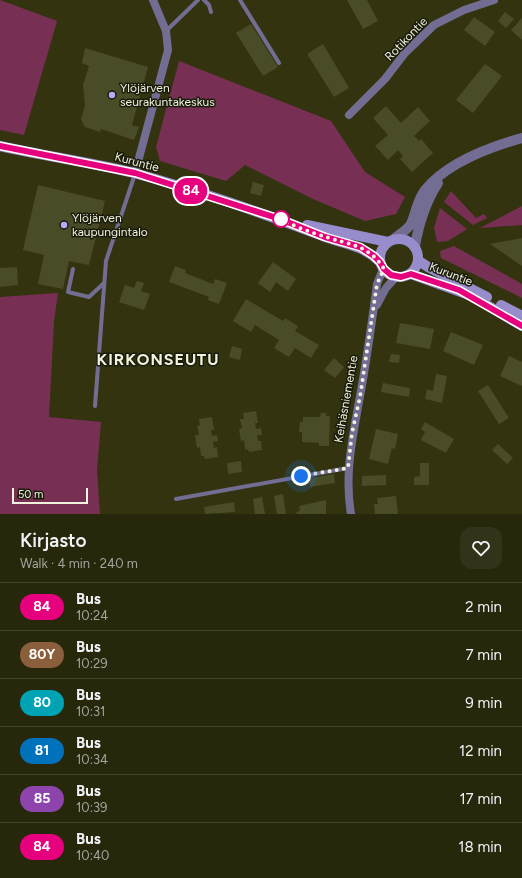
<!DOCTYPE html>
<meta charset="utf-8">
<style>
:root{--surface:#26270b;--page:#323319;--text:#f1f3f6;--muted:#a4a59d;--line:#42442c}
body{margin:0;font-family:Figtree,sans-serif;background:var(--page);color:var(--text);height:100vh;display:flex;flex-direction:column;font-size:15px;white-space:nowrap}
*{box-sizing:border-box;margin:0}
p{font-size:13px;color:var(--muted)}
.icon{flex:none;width:22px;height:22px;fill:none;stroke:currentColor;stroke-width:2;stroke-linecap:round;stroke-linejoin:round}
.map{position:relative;height:514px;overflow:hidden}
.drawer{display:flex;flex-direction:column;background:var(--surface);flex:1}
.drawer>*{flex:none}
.badge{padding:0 8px;border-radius:13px;font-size:14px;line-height:26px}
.scale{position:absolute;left:12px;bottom:10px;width:76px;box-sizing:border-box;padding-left:4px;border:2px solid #f0f2dd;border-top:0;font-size:11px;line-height:14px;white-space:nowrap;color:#f0f2dd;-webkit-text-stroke:3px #1a1b0b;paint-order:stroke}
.you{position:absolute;width:20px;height:20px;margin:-10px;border:3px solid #fff;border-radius:50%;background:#1a73e8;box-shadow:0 0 0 6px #1a73e833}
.map>.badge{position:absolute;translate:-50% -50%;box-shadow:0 0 0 2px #fff}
.round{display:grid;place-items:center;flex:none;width:42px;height:42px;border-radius:12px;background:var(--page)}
.headline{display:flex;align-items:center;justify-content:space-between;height:68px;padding:0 20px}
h1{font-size:19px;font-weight:600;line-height:30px}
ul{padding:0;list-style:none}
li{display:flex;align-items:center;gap:12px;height:48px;padding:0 20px;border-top:1px solid var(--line)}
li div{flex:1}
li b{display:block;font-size:15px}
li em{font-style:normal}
li .badge{min-width:44px;font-weight:700;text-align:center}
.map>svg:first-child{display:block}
.green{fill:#782f54}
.building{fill:#4a4c27}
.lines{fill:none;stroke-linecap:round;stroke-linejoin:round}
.service{stroke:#736d94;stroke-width:4}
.minor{stroke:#736d94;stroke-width:8}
.tertiary{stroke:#736d94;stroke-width:10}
.secondary{stroke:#988dcc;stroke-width:10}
.line-casing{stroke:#fff;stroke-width:9}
.line{stroke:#e6007e;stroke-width:6}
.walk{stroke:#f0f2dd;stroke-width:4;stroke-dasharray:0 7.2}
.poi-dot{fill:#b8abf7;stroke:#1a1b0b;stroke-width:1.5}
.stop-dot{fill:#fff;stroke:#e6007e;stroke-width:2}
.labels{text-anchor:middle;stroke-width:3;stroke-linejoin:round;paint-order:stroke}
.street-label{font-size:12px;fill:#f0f2dd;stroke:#1a1b0b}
.poi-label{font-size:12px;fill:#f0f2dd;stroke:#1a1b0b;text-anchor:start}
.district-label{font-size:16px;font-weight:bold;letter-spacing:1px;fill:#f0f2dd;stroke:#1a1b0b}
</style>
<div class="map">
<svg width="522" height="514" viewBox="0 0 522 514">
<rect width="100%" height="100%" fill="#33340f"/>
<path class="green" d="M0,0L57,21L24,135L0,130Z
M179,61L331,121L365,172L405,197L396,214L365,221L313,199L245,165L226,181L160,161L156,147Z
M451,191L476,218L484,214L487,218L473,225L444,202Z
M522,206V225L480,228Z
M440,208L467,229L448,241L437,242L434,228Z
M454,246L522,284V298L441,258L440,251Z
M58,293L54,321L49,417L101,422L97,470L100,514H0V297Z"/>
<path class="building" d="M347,0H367L378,21L363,29Z
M505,12L514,19L506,28L498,21Z
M474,17L495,32L485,46L464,30Z
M522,18V40L511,30Z
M251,24L278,67L263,76L236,33Z
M323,44L349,88L334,97L307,54Z
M85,48L148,67L132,125L139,127L134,140L101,129L100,132L85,127L81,119L85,105L83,85L89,66L82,63Z
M485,64L502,76L473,113L456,100Z
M386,106L401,123L418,107L430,121L414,136L419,141L421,139L433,153L412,172L400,159L403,156L398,150L388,160L375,146L388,135L373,118Z
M253,182L264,185L261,196L250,193Z
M38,185L105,201L89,265L69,261L63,289L38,284L44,255L23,250Z
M522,238V266L490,244Z
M273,262L296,279L288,291L276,282L270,292L258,283Z
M175,266L186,270L185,273L213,284L215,279L227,283L219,304L208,300L209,297L169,282Z
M17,267L18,285L0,287V268Z
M137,281L144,283L141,291L150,294L144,310L119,302L125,285L134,288Z
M246,299L283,321L285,318L298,326L295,331L319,345L311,358L295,348L289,357L274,348L279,340L255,325L251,332L233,321Z
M400,323L434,329L430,349L396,343Z
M451,332L483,345L474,365L443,351Z
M232,346L242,349L240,360L229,357Z
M391,354L400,355L399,363L389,362Z
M509,356L522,362V386L500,376Z
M334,358L344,367L335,378L324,370Z
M436,374L447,376L442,403L425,399L427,389L433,391Z
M383,383L410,388L409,397L381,392Z
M488,385L509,418L499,424L478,391Z
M256,411L258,423H255L256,429L261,428L262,435H257L258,441H261L262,450L249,452L248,449L245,450L244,440L241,441L239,429L242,428L240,419H244L243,413Z
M321,413H326V416H330L329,446H319V443L302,442V432H299L300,422H303V417H320Z
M212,417L214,430H211L212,436L217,435L218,441L213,442L214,448L217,447L218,457L205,459L204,456H201L200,447L197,448L195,435H199L197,426L200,425L199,419Z
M425,422L454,439L446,453L421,440L425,432L421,429Z
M376,429L398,434L395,449L392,448L388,464L369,459Z
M498,444L513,458L507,464L492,450Z
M241,461L242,472L228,474L227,463Z
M420,463H429V485H414V477L420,476Z
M334,474L335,483L310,487L309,478Z
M386,475V485L362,486V476Z
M283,494L286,514H277L274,496Z
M396,496L398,514H375L374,504H378L377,498Z
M262,497L265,514H255L253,499Z
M326,500V514H297L296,512L300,511L299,506Z
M234,502L235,512L205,514L204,507Z"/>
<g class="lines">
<path class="service" d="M204,0L209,5L211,12
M240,0L279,63
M166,31L198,0
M73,269L68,292L89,297L104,283
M95,406L106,261L135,174
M176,499L348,468"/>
<path class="minor" d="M349,115L385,79L405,53L434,25L464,10L494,0
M135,173L168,50L166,31L153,0
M377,305L386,288L396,277
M351,514C344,473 353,436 360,396C367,359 372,321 377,284L383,269"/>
<path class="tertiary" d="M395,238C400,234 407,230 411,224C416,213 417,200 425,190C447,163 490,147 522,138
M415,246C419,223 425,203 438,183"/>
<path class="secondary" d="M0,146C44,156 89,162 134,173C198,190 261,213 323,236C345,245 362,244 380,262
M307,225L388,242
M380 258a19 19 0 1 1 38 0a19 19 0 1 1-38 0Z
M419,261L428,267L487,297
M411,274L472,296L522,326
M501,305L522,316"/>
</g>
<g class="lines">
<g class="line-casing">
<path id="line" d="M0,146L135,173L280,219L325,237L360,247L374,256L380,262L384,269L391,275L401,277L411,274L459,290L522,326"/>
</g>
<use href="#line" class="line"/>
<path class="walk" d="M281,219C291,225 312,233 326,237C350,245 369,245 384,269L377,284L360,397L352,433L348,468L301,476"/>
</g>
<g class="poi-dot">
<circle cx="112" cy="95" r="4"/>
<circle cx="64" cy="225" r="4"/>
</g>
<circle class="stop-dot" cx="281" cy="219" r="8"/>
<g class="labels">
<g class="street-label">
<text transform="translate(406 39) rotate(-46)" y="4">Rotikontie</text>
<text transform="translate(137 162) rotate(15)" y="4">Kuruntie</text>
<text transform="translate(451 274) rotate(21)" y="4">Kuruntie</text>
<text transform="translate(346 399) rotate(-80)" y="4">Keihäsniementie</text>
</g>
<g class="poi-label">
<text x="120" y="92">Ylöjärven<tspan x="120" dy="14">seurakuntakeskus</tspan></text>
<text x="72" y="222">Ylöjärven<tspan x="72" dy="14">kaupungintalo</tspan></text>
</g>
<g class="district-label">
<text x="158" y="365">KIRKONSEUTU</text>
</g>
</g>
</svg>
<div class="scale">50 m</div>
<div class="you" style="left:301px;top:476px"></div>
<b class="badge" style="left:191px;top:191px;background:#e6007e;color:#fff">84</b>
</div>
<section class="drawer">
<div class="headline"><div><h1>Kirjasto</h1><p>Walk · 4 min · 240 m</p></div><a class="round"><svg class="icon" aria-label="heart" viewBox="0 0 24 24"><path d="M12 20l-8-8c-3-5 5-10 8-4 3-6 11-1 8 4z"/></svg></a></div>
<ul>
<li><span class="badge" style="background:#e6007e;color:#fff">84</span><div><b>Bus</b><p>10:24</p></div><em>2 min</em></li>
<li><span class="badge" style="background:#8b5e3c;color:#fff">80Y</span><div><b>Bus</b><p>10:29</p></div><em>7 min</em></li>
<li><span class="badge" style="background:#00a3b4;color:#fff">80</span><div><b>Bus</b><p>10:31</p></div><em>9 min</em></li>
<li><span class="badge" style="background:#0072bc;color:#fff">81</span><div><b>Bus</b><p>10:34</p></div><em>12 min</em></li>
<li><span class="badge" style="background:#8e44ad;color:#fff">85</span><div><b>Bus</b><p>10:39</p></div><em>17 min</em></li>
<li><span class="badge" style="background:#e6007e;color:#fff">84</span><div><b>Bus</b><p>10:40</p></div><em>18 min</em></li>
</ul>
</section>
